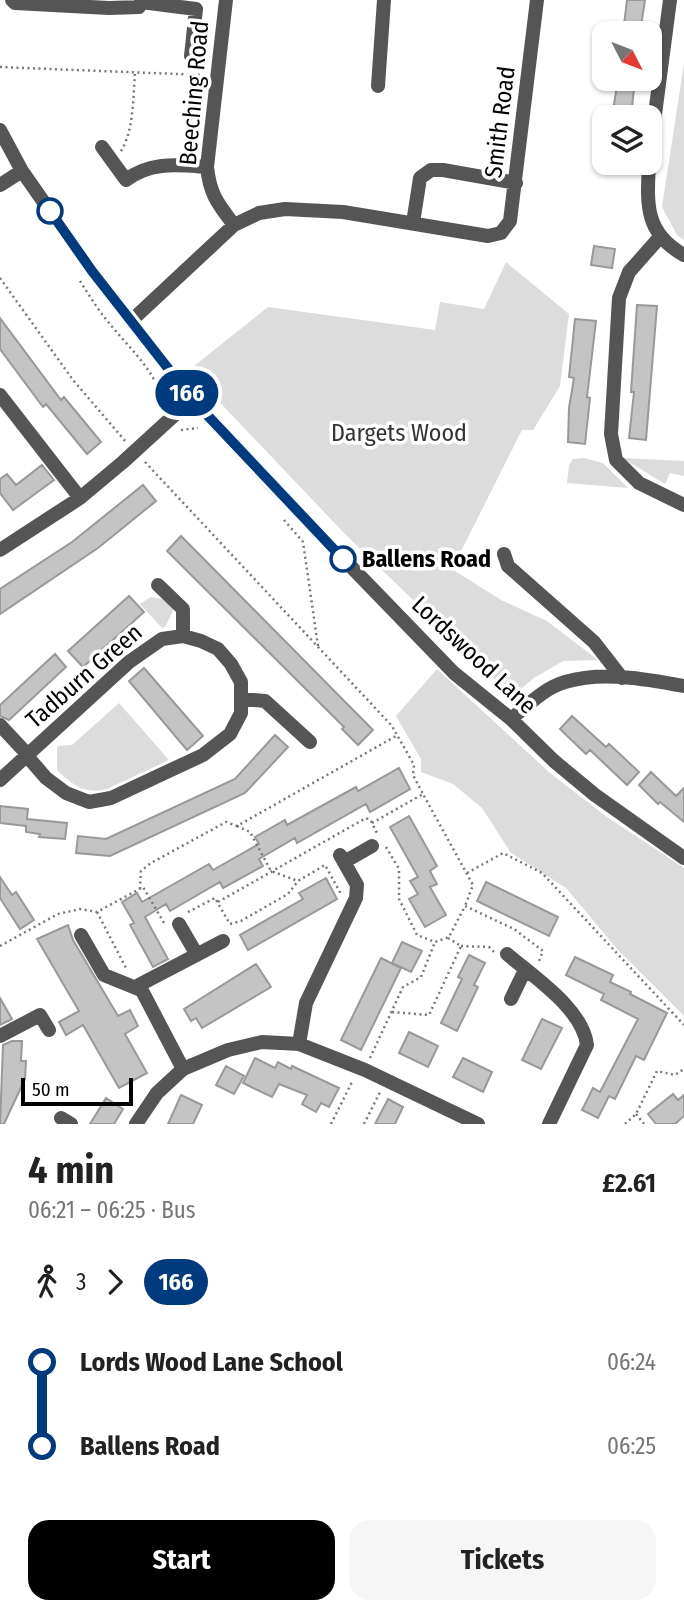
<!DOCTYPE html>
<meta charset="utf-8">
<style>
:root{--surface:#fff;--page:#f6f6f6;--text:#222;--muted:#767676;--accent:#000}
body{margin:0;font-family:"Fira Sans Condensed",sans-serif;background:var(--page);color:var(--text);height:100vh;display:flex;flex-direction:column;font-size:26px;white-space:nowrap}
*{box-sizing:border-box;margin:0}
p{font-size:23px;color:var(--muted)}
.icon{flex:none;width:38px;height:38px;fill:none;stroke:currentColor;stroke-width:2;stroke-linecap:round;stroke-linejoin:round}
.map{position:relative;height:1124px;overflow:hidden}
.sheet{display:flex;flex-direction:column;background:var(--surface);flex:1}
.sheet>*{flex:none}
.badge{padding:0 14px;border-radius:23px;font-size:24px;line-height:46px}
.needle{width:46px;rotate:132deg}
.tools{position:absolute;left:592px;top:21px;display:grid;gap:14px}
.tools a{display:grid;place-items:center;width:70px;height:70px;border-radius:14px;background:var(--surface);box-shadow:0 2px 5px #0004;font-size:35px}
.scale{position:absolute;left:21px;bottom:18px;width:112px;box-sizing:border-box;padding-left:7px;border:4px solid #000;border-top:0;font-size:19px;line-height:24px;white-space:nowrap;color:#000;-webkit-text-stroke:5px #fff;paint-order:stroke}
.map>.badge{position:absolute;translate:-50% -50%;box-shadow:0 0 0 4px #fff}
.legs{display:flex;align-items:center;gap:10px;height:77px;padding:0 28px;font-size:23px}
.legs p{margin-inline-start:auto}
.headline{display:flex;align-items:center;justify-content:space-between;height:119px;padding:0 28px}
h1{font-size:38px;font-weight:700;line-height:52px}
.primary-button{display:flex;gap:14px;margin-top:auto;padding:14px 28px}
.primary-button a{flex:1;height:80px;border-radius:21px;background:var(--accent);color:#fff;font-size:28px;font-weight:700;line-height:80px;text-align:center}
.primary-button a+a{background:var(--page);color:var(--text)}
ul{padding:0 28px;list-style:none}
li{display:flex;align-items:center;gap:24px;height:84px;font-size:26px}
li i{display:grid;place-items:center;width:10px;height:100%;margin:0 9px;background:currentColor}
li i::after{content:'';width:18px;height:18px;margin:-9px;border:5px solid;border-radius:50%;background:var(--surface)}
li p{margin-inline-start:auto}
li:first-child i{background:linear-gradient(#0000 50%,currentColor 0)}
li:last-child i{background:linear-gradient(currentColor 50%,#0000 0)}
.map>svg:first-child{display:block}
.green{fill:#dcdcdc}
.building{fill:#c4c4c4;stroke:#999;stroke-width:2}
.lines{fill:none;stroke-linecap:round;stroke-linejoin:round}
.path{stroke:#777;stroke-width:2.5;stroke-dasharray:2 3.5;stroke-linecap:butt}
.minor{stroke:#555;stroke-width:14}
.line-1-casing{stroke:#fff;stroke-width:16}
.line-1{stroke:#003b80;stroke-width:10}
.stop-1-dot{fill:#fff;stroke:#003b80;stroke-width:3.5}
.labels{text-anchor:middle;stroke-width:7;stroke-linejoin:round;paint-order:stroke}
.street-label{font-size:24px;fill:#000;stroke:#fff}
.park-label{font-size:24px;fill:#333;stroke:#fff}
.stop-label{font-size:24px;font-weight:bold;fill:#000;stroke:#fff;text-anchor:start}
</style>
<div class="map">
<svg width="684" height="1124" viewBox="0 0 684 1124">
<rect width="100%" height="100%" fill="#fff"/>
<path class="green" d="M684,63V240L677,235L662,207Z
M506,262L569,314L560,386L533,430H522L452,569L501,600L547,621L598,660L563,661L534,678L512,696L345,534L189,370L268,307L435,330L440,302L484,309Z
M584,458L603,463L628,488L567,483L569,465L573,459Z
M622,458L684,461V476L670,473L665,484Z
M151,597L163,599L174,609L165,627L162,628L140,604Z
M437,669L550,773L607,817L684,868V1016L618,950L566,888L511,853L482,808L453,784L421,772V759L396,716Z
M119,703L169,760L107,789C85,795 72,785 57,770V746L72,745Z"/>
<path class="building" d="M627,0H645L640,33H623Z
M618,79H635L631,117H612Z
M594,246L615,249L612,268L591,265Z
M637,305L657,306L646,440L629,438L634,392H631Z
M0,318L61,400L64,397L101,442L87,454L46,404L43,407L0,349Z
M575,319L596,321L587,397L590,398L585,444L568,442L569,408L574,378L569,377Z
M42,465L54,480L13,510L0,493V479L7,474L16,485Z
M143,485L156,501L98,548L0,614V589L72,542Z
M181,536L373,730L358,745L342,729L344,727L167,551Z
M129,596L144,612L83,667L68,651Z
M55,654L66,667L9,720L0,716V705Z
M144,668L203,736L187,750L129,681Z
M572,716L606,747L609,744L639,772L627,785L590,750L586,754L560,729Z
M275,735L288,747L245,793L110,856L76,853L78,836L106,839L235,779Z
M399,768L410,789L370,812L366,804L297,843L295,838L259,859L263,866L223,888L220,882L170,911L166,904L145,917L168,959L153,967L130,925L134,923L122,902L137,893L142,902L209,864L213,870L259,844L255,837L285,820L287,825L356,787L358,791Z
M651,772L676,796L684,788V822L660,802L658,804L639,785Z
M0,806L28,809L27,819L67,823L65,839L39,837L40,834L26,832V826L0,823Z
M409,816L437,866L430,871L437,884L430,887L446,915L425,927L409,899L418,894L410,881L418,877L390,827Z
M0,877L12,895L16,892L34,920L20,929L0,898Z
M326,878L337,899L248,950L240,935L303,899L299,893Z
M486,882L558,917L549,936L477,901Z
M68,925L73,940L118,1016L130,1010L138,1026L125,1034L147,1073L119,1088L83,1025L66,1035L59,1022L79,1011L37,939Z
M402,942L422,951L411,972L392,963Z
M469,955L485,963L474,985L478,987L457,1031L441,1023L462,979L458,977Z
M575,957L613,975L610,982L631,992L630,994L667,1013L644,1060L636,1056L615,1099L609,1096L598,1118L582,1110L593,1088L600,1092L638,1019L601,1000L604,994L566,975Z
M381,958L401,968L361,1050L341,1040Z
M256,964L271,987L202,1028L196,1018L191,1021L184,1009Z
M0,998L12,1019L0,1025Z
M542,1019L562,1028L541,1069L522,1060Z
M409,1032L438,1046L428,1067L399,1053Z
M12,1041H22L21,1061H26L25,1079L4,1124H0L3,1045Z
M255,1058L275,1068L278,1062L291,1069L292,1066L339,1088L329,1107L321,1103L316,1112L302,1104L307,1095L279,1084L272,1097L243,1083Z
M463,1058L492,1072L483,1092L453,1077Z
M226,1066L244,1076L234,1094L216,1085Z
M673,1094L678,1100L684,1095V1116L675,1124H656L648,1114Z
M181,1095L202,1105L193,1124H168Z
M106,1098L123,1109L114,1124H90Z
M388,1099L403,1107L395,1124H375Z"/>
<g class="lines">
<path class="path" d="M0,67L202,75
M121,151C134,130 133,97 135,73
M0,278L73,380L126,442
M80,281C89,295 98,310 109,323C128,347 159,373 163,406
M181,430L198,428
M145,462L392,726L414,765L413,775L423,794
M284,520L303,542L318,646
M372,823L423,794L473,885L465,906
M237,826L250,832L271,871L298,881
M386,847L399,869V899L417,935L435,942L449,937L465,906L514,929L543,951L539,961
M467,873L503,853L542,873L684,1025
M140,889L141,871L151,863L226,822L237,826L396,736
M218,902L366,818L371,821L377,833
M97,912L126,968
M188,912L215,898L230,924L241,921L288,894L298,881L325,865L341,894
M0,946L58,914L80,909L97,912L143,887L164,923
M461,946L489,947L494,952
M392,1012L429,1015L461,946L448,938
M370,1058L403,987L421,977L435,942
M636,1114L644,1124
M331,1124L353,1080
M364,1124L380,1092
M625,1124L636,1114L657,1071L675,1075L684,1069"/>
<path class="minor" d="M12,0L15,3L109,8L139,7L142,0
M226,0L207,167C210,195 218,204 234,225
M141,2L196,9L191,56
M378,86L384,0
M0,130L22,171L92,271L192,399L270,483L454,673L511,719L554,761L595,795L684,858
M102,147L126,180C151,161 178,165 207,167
M649,160L670,0
M649,163C647,203 644,233 684,255
M0,185L22,171
M413,223L420,178L431,170H443L516,183
M660,237L629,272L619,298L611,434L616,460L639,483L684,505
M131,321L234,225L259,213L285,209L343,212L488,236L501,233L510,221L537,0
M0,395L80,498
M0,550L80,498L123,462L192,399
M504,554L508,566L594,642L622,678
M158,585L183,609V636
M242,699L265,701L310,742
M511,719C527,706 544,688 565,682C603,671 646,679 684,686
M0,725L28,755
M0,780L129,662L162,639L183,636L201,641L218,649L231,664L241,682V713L230,734L203,755L111,798L89,802L66,793L46,778L27,756
M344,862L372,846
M179,924L197,955
M81,935L104,975L141,990
M507,954C534,977 583,1009 587,1045L549,1124
M511,999L525,970
M0,1036L40,1015L49,1030
M299,1044L306,1003L356,898L357,885L340,855
M183,1069L139,985L223,941
M61,1118L71,1124
M136,1124L157,1093L183,1069L228,1050L262,1042L299,1044L365,1070L478,1124"/>
</g>
<g class="lines">
<g class="line-1-casing">
<path id="line-1" d="M50,211L92,271L192,399L343,559"/>
</g>
<use href="#line-1" class="line-1"/>
</g>
<g class="stop-1-dot">
<circle cx="50" cy="211" r="12"/>
<circle cx="343" cy="559" r="12"/>
</g>
<g class="labels">
<g class="street-label">
<text transform="translate(194 93) rotate(-85)" y="8">Beeching Road</text>
<text transform="translate(500 122) rotate(-83)" y="8">Smith Road</text>
<text transform="translate(474 655) rotate(43)" y="8">Lordswood Lane</text>
<text transform="translate(84 676) rotate(-41)" y="8">Tadburn Green</text>
</g>
<g class="park-label">
<text x="399" y="441">Dargets Wood</text>
</g>
<g class="stop-label">
<text x="362" y="567">Ballens Road</text>
</g>
</g>
</svg>
<div class="tools">
<a><svg class="needle" viewBox="-14 -14 28 28"><path d="M0-13l5 13h-10z" fill="#e53935"/><path d="M0 13l5-13h-10z" fill="#767676"/></svg></a>
<a><svg class="icon" aria-label="layers" viewBox="0 0 24 24"><path d="M12 4l9 5-9 5-9-5zM3 14l9 5 9-5"/></svg></a>
</div>
<div class="scale">50 m</div>
<b class="badge" style="left:187px;top:393px;background:#003b80;color:#fff">166</b>
</div>
<section class="sheet">
<div class="headline"><div><h1>4 min</h1><p>06:21 – 06:25 · Bus</p></div><b>£2.61</b></div>
<div class="legs"><svg class="icon" aria-label="walk" viewBox="0 0 24 24"><circle cx="13" cy="4" r="2"/><path d="M13 8l-2 6 4 7M11 14l-3 7M7 12l3-4h3l4 4"/></svg>3<svg class="icon" aria-label="forward" viewBox="0 0 24 24"><path d="M9 5l7 7-7 7"/></svg><b class="badge" style="background:#003b80;color:#fff">166</b></div>
<ul>
<li><i style="color:#003b80"></i><b>Lords Wood Lane School</b><p>06:24</p></li>
<li><i style="color:#003b80"></i><b>Ballens Road</b><p>06:25</p></li>
</ul>
<div class="primary-button"><a>Start</a><a>Tickets</a></div>
</section>
